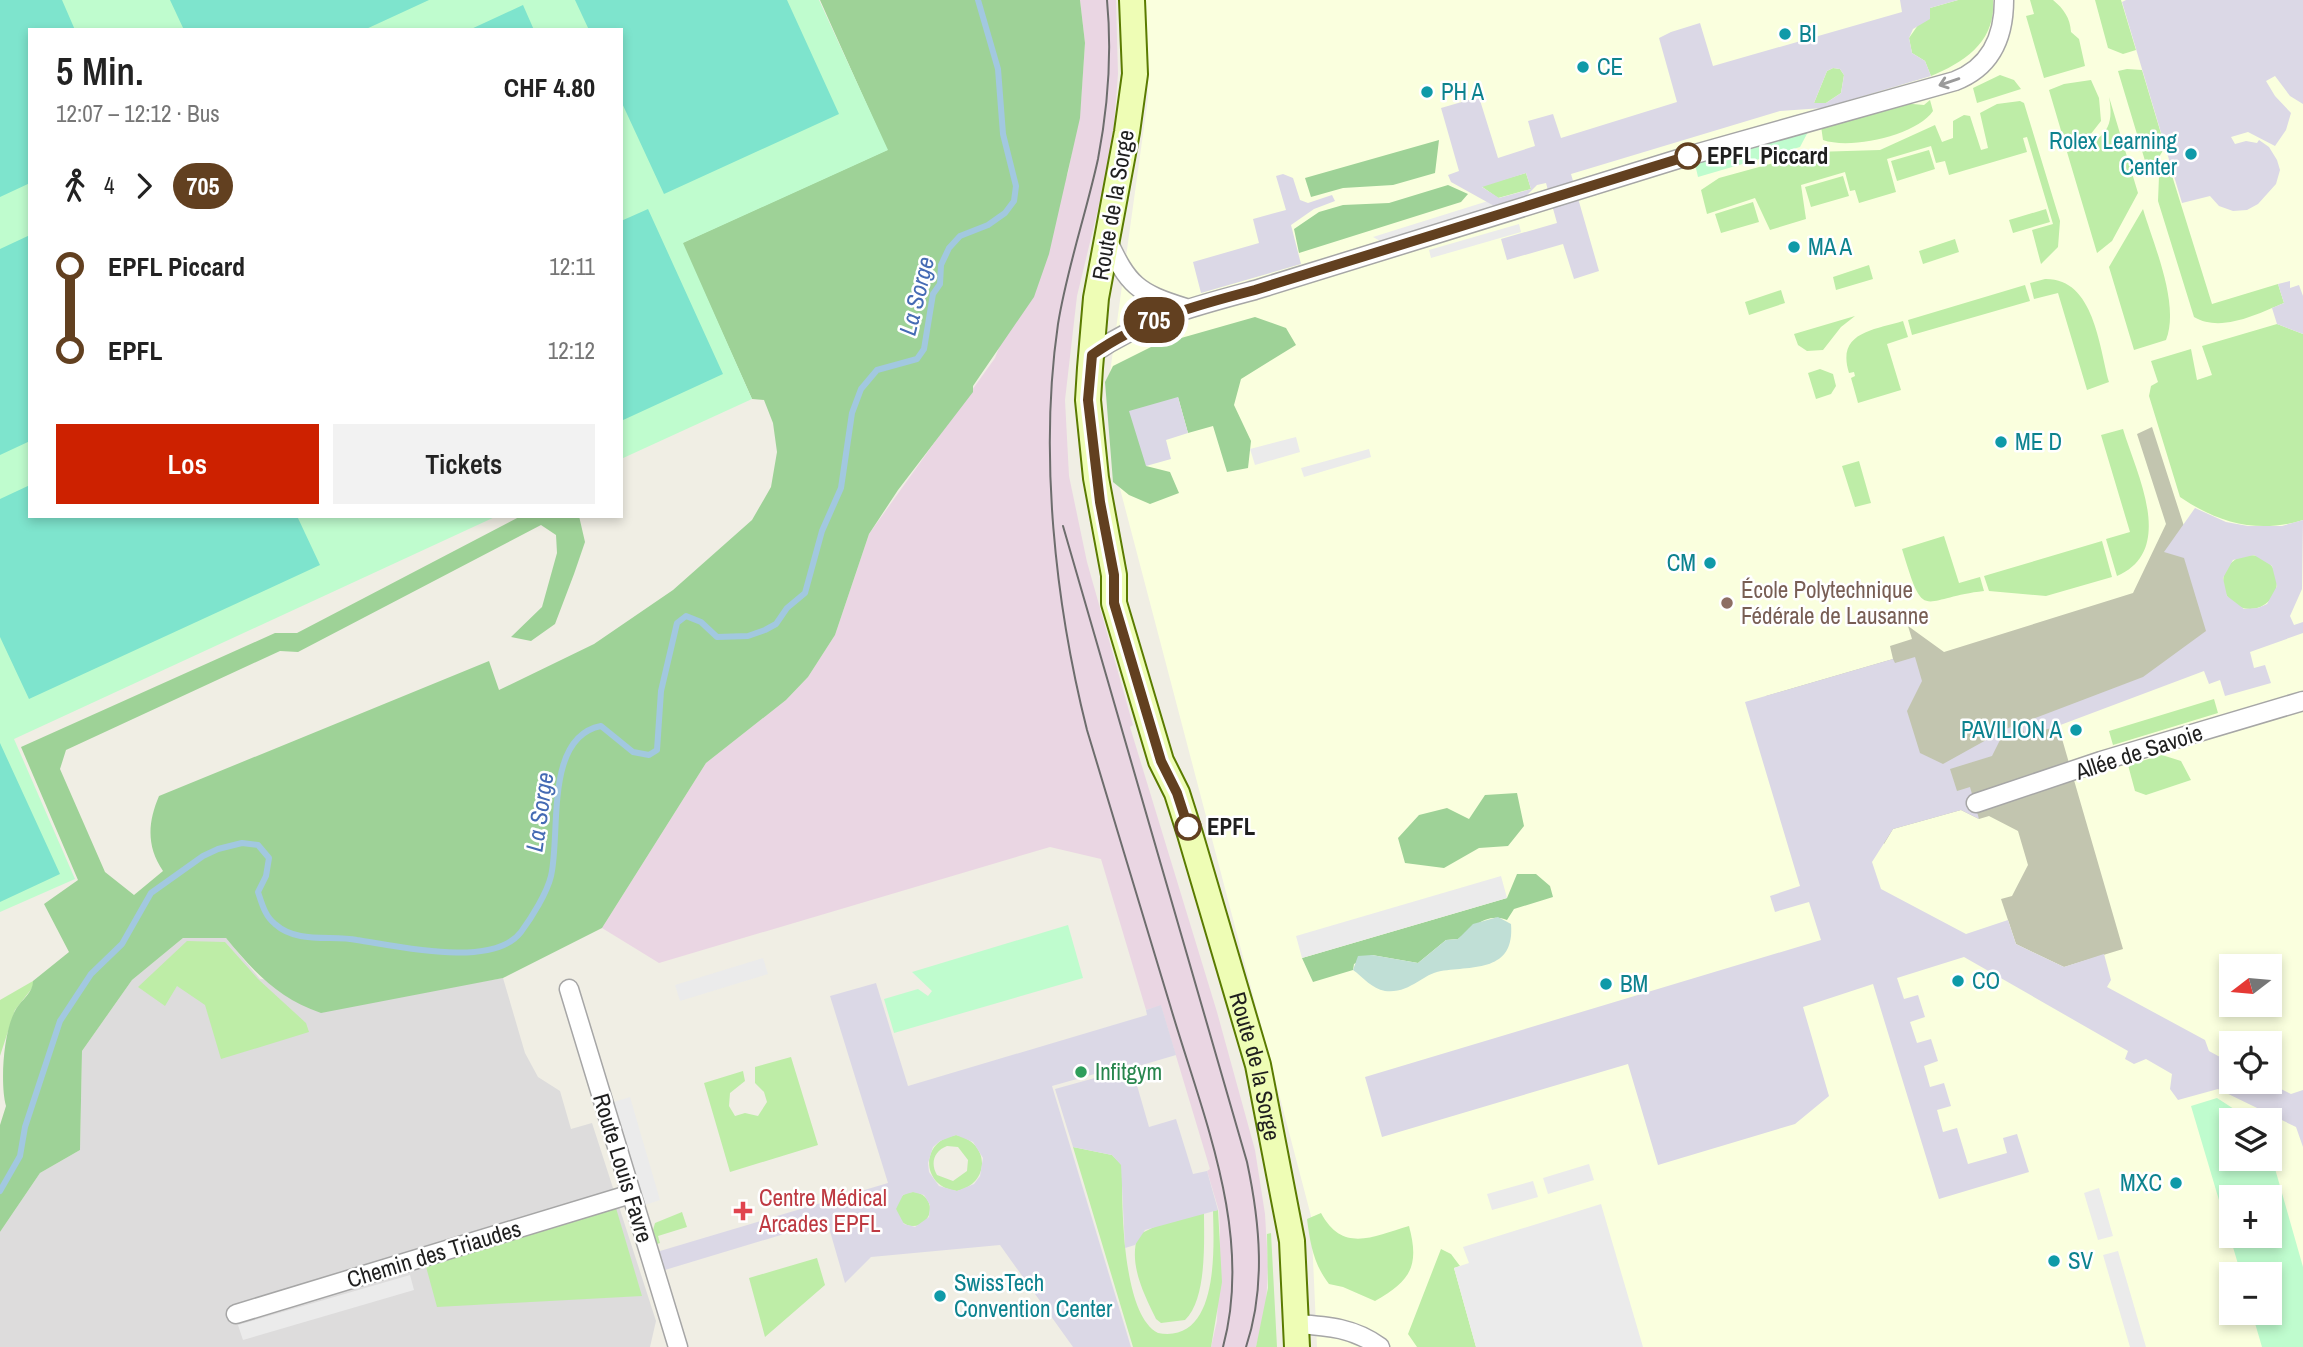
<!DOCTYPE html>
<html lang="de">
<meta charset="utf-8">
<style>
:root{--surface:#fff;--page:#f2f2f2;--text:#222;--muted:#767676;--accent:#cd2100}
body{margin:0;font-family:"Archivo Narrow",sans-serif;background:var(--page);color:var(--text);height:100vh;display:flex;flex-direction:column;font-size:26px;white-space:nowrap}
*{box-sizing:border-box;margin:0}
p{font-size:23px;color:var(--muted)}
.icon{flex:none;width:38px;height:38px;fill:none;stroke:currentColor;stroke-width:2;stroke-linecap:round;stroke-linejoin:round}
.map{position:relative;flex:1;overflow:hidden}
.sheet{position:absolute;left:28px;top:28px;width:595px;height:490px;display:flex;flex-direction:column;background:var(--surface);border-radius:0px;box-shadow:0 4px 10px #0003}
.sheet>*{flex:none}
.badge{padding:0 14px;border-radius:23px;font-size:24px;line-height:46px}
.needle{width:46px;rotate:254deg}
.controls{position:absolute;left:2219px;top:954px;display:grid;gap:14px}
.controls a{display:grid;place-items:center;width:63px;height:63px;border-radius:0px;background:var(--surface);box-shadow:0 4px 10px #0003;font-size:35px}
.map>.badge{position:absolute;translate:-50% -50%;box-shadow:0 0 0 4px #fff}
.legs{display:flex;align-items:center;gap:10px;height:77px;padding:0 28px;font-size:23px}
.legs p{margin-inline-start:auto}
.head{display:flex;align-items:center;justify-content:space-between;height:119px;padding:0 28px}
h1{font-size:38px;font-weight:600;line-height:52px}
.cta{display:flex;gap:14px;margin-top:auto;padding:14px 28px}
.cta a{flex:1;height:80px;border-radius:0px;background:var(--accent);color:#fff;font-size:28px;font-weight:600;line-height:80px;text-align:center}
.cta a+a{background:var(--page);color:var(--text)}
ul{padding:0 28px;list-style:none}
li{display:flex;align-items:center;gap:24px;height:84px;font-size:26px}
li i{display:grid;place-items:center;width:10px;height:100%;margin:0 9px;background:currentColor}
li i::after{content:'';width:18px;height:18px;margin:-9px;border:5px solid;border-radius:50%;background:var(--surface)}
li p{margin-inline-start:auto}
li:first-child i{background:linear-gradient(#0000 50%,currentColor 0)}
li:last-child i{background:linear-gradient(currentColor 50%,#0000 0)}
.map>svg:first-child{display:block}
.residential{fill:#dddcdc}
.industrial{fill:#ead6e3}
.education{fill:#faffde;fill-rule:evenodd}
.construction{fill:#c2c5af}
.grass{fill:#beeda7;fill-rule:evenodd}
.forest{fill:#9ed297}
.wetland{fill:#c0dfd6}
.park{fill:#bffcce;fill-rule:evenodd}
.pitch{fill:#7ee4cd}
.parking{fill:#ebebeb}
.plaza{fill:#dbd8e6;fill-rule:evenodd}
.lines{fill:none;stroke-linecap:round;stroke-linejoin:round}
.stream{stroke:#a2c8e0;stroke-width:6}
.street-casing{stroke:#a6a6a6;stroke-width:21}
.secondary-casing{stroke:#5a7b00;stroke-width:28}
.street{stroke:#fff;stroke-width:18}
.secondary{stroke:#eefdb5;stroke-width:24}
.tram{stroke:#6d6d6d;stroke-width:2}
.oneway{stroke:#9a9a9a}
.line-1-casing{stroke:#fff;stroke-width:16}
.line-1{stroke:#624020;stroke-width:10}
.culture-dot{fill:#0f9aa8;stroke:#fff;stroke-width:2.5}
.stop-1-dot{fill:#fff;stroke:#624020;stroke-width:3.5}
.education-dot{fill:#8d6e63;stroke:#fff;stroke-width:2.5}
.leisure-dot{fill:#2e9e5b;stroke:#fff;stroke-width:2.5}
.health-dot{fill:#e0444e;stroke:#fff;stroke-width:2.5}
.labels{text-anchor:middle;stroke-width:5;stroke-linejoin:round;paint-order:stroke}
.culture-label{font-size:23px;fill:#0d838f;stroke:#fff;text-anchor:start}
.stop-label{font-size:23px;font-weight:bold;fill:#1f1f1f;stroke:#fff;text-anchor:start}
.street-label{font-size:23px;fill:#1f1f1f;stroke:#fff}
.education-label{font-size:23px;fill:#785e54;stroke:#fff;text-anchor:start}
.leisure-label{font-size:23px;fill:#27864d;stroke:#fff;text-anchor:start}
.health-label{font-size:23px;fill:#be3a42;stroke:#fff;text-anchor:start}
.water-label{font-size:24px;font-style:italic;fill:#456bb4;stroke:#fff}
</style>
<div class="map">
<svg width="2303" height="1347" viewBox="0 0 2303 1347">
<rect width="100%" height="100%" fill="#f0eee4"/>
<path class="residential" d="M183,938H226L260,979L425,991L503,978L525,1053L538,1077L560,1091L571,1129L592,1123L656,1321L650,1347H0V1232L40,1173L80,1150L82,1051L132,980Z"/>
<path class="industrial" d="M1080,0H1116L1118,74L1114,125L1106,176L1077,296L1065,400L1069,476L1087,562L1133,725L1130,727L1217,1012L1255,1150L1265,1214L1268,1266L1266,1306L1256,1347H1211L1217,1321L1220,1233L1219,1211L1207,1171L1210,1169L1161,1006L1146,1010L1101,859L1050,847L659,963L602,928L706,763L786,700L808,677L835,635L869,534L995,358L1068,173L1081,101L1085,43Z"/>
<path class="education" d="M1146,0H2303V1347H1317L1311,1216L1118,481L1108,387L1148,98ZM2231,966H2270V1004H2231ZM2231,1043H2270V1082H2231ZM2231,1120H2270V1158H2231ZM2231,1197H2270V1236H2231ZM2231,1274H2270V1312H2231Z"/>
<path class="construction" d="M2152,427L2224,650L2204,669L2058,725L2123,949L2064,967L2016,944L2001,899L2012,896L2028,865L2018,831L1989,816L1979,819L1961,810L1893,829L1884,844L1766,696L1893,659L1890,646L1912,639L1908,626L1944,652L2133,593L2166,524L2137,434Z"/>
<path class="grass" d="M1958,0H1993C1996,42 1964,62 1931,76L1925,61L1912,53L1909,38L1930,8Z
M2030,0H2053C2064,9 2070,18 2071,32L2079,39L2085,66L2044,78L2026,16L2034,14Z
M2095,0H2121L2136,50L2123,54L2108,48Z
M1833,68L1840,69L1844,75L1841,93L1826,103H1814L1827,71Z
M2127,69L2142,70L2165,147L2149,174L2118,71Z
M2000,75L2014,80L2021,89L1977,103L1973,88Z
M2091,80L2099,98L2101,121L2090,135L2065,144L2049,90L2064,84Z
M2109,97L2138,193L2112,241L2097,253L2067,152C2099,141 2116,134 2109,97Z
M1930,100L1933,111C1917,135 1851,150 1823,140L1821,126L1825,128L1829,124L1871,112L1873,114L1901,103L1924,105Z
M2020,101L2024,103L2060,221L2058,247L2041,264L2032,230L2053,224L2027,137L2023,138L2027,152L1949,175L1945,161L1936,163L1931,146L1887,159L1896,192L1859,203L1855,190L1850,191L1845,172L1801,185L1806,219L1770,230L1755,198L1707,214L1701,190L1719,178L1814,152L1880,150L1935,125L1942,142L1953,138V121L1964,115L1970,116L1981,150L1988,148L1980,113L1997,104Z
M1929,150L1935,169L1897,181L1891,161Z
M2169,166L2212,304L2278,284L2284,303C2257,314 2221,333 2194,317L2158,201L2159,176Z
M1526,173L1531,189L1498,198L1481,186Z
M1843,176L1849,196L1811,207L1805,187Z
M1753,202L1759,222L1721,233L1715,214Z
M2046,209L2050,222L2013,233L2009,220Z
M2143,209C2154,246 2180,304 2166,340L2134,350L2109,267Z
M1955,239L1959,252L1923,264L1919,251Z
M1869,265L1873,279L1836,290L1833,277Z
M2045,279C2094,278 2099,346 2109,382L2087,390L2058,293L2034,299L2030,283Z
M2025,285L2030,301L1912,335L1908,320Z
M1781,290L1785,303L1749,315L1745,302Z
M1855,316L1841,327L1823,350L1807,351L1798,345L1794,334Z
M1903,321L1908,337L1887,344L1901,390L1858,403L1851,378L1855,376L1854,372L1849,373C1836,332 1874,330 1903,321Z
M2277,324L2303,334V520C2258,534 2218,523 2180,497L2149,396L2151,386L2158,382L2151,361L2191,349L2197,380L2212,375L2202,346Z
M1820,369L1833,374L1836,386L1831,394L1816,399L1808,373Z
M2123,429C2136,473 2177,550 2117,576L2106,539L2130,532L2101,435Z
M1859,461L1871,503L1855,507L1842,466Z
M1944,536L1959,583L1980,577L1984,591C1920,598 1925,625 1902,549Z
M2102,541L2112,577L2046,596L1989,591L1984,576Z
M2223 582a27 27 0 1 1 54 0a27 27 0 1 1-54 0Z
M2214,699L2218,713L2113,745L2109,731Z
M2162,755L2181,761L2191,780L2146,795L2135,791L2128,765Z
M187,941L225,942L258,979L306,1023L309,1032L221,1059L205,1005L177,986L165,1006L138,987Z
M33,981V987L15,1010L0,1056V1000Z
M791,1057L818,1145L730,1172L704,1083L743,1071L745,1081L730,1093L729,1106L735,1116L745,1113L758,1116L767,1102L764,1092L755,1083V1067Z
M956,1135C990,1142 991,1183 957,1191C921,1187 919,1141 956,1135ZM947,1146L958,1147L968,1160L967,1171L953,1181L937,1175C930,1163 934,1151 947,1146Z
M1073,1147L1112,1155L1122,1165C1122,1201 1121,1314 1158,1333C1219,1344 1214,1250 1213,1211L1218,1210L1222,1282L1211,1347H1133Z
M896 1209a17 17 0 1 1 34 0a17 17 0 1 1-34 0Z
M616,1208L642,1296L437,1307L425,1263Z
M682,1212L687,1227L658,1236L660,1243L657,1244L653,1230L655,1223Z
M1204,1213C1204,1242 1207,1299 1185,1320L1161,1323L1156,1319C1144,1294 1128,1264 1138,1235L1156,1226Z
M1321,1213C1343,1254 1374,1236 1409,1226C1420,1267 1410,1281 1375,1301L1343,1287L1329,1284C1314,1265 1310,1243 1307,1219Z
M1271,1233L1277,1347H1256L1268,1288L1267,1234Z
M1441,1249L1451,1254L1460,1266L1454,1268L1476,1347H1417L1408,1334Z
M817,1258L825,1285L765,1337L749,1278Z"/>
<path class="forest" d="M820,0H1080L1085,43L1080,118L1049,254L1034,297L973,386V392L898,490L869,534L835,635L808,677L786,700L706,763L602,928L503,978L321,1013C278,998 255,973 226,938H183L132,980L82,1051L80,1150L40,1173L0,1232V1125L6,1106C0,1084 3,1031 16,1009C22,999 33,993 33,981L69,952L44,904L78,880L21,747L275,633H297L521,516H579L585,542L574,574L555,624L531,641L511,637L542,607L557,553L556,535L541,525L298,652L280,651L66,750L60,769L105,872L134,895L163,871C146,846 148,822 159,796L489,661L499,690L594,644L673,590L752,520L771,487L777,452L773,423L764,400L752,399L682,243L887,150Z
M1439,140L1435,173L1393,185L1343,188L1311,197L1305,178Z
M1448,185L1468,194L1461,202L1299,253L1294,229L1319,212L1343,205L1389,203Z
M1255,317L1286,328L1296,345L1241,379L1234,405L1251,441L1248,468L1227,472L1213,426L1188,433L1178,397L1146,466L1170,472L1179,493L1150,504L1129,495L1113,482L1105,382L1113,366L1153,346Z
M1517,793L1524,826L1508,846L1479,848L1444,868L1405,863L1398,838L1419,815L1447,808L1469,819L1485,795Z
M1517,874H1536L1550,886L1553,897L1514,909L1507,920C1486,912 1473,928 1458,939L1446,940L1418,963L1372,955L1354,964L1353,970L1313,982L1302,958L1507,898Z"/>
<path class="wetland" d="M1498,917L1511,924C1515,972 1474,966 1441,971C1422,974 1410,994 1385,991C1372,989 1363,977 1353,970L1358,956L1372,955L1418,963L1446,940L1458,939L1473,924Z"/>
<path class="park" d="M0,0H819L888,150L683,243L752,399L621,459V30H30V516H497L14,739L75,879L0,912Z
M1809,130L1800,147L1698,177L1695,164Z
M1068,925L1083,978L894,1033L884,999L918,989L928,996L932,991L912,972Z
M2217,1098L2251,1120H2231V1158H2270V1151L2303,1267V1347H2262L2252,1313L2270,1312V1274H2241L2191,1106ZM2270,1197V1236H2231V1197Z"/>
<path class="pitch" d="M0,0H62L75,30H30V183L0,197Z
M170,0H429L364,30H184Z
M575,0H787L839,114L664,194L621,101V30H589Z
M523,5L534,30H469Z
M648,209L723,374L621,421V221Z
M30,235V441L0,455V249Z
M30,485V516H297L320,565L29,699L0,637V499Z
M0,743L60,874L0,902Z"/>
<path class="parking" d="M1488,201L1504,211L1389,246L1373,237Z
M1519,224L1521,232L1431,258L1429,250Z
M1296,437L1300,452L1255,465L1250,449Z
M1369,449L1371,457L1304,477L1301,468Z
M1501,876L1507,898L1302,958L1296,936Z
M763,958L768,974L680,1001L675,985Z
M630,1097L660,1200L645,1205L614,1102Z
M1589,1164L1594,1180L1548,1194L1543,1178Z
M1533,1181L1538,1197L1492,1210L1487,1194Z
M2099,1188L2113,1236L2098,1240L2084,1193Z
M1601,1204L1643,1347H1476L1454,1268L1469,1263L1463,1247Z
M2118,1251L2146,1347H2130L2103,1255Z
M410,1275L414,1290L243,1340L238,1325Z"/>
<path class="plaza" d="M1900,0H1958L1930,8V19L1913,29L1909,38L1912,53L1925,61L1931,76L1823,108L1780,111L1571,174L1599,271L1574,279L1563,244L1507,260L1501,239L1557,223L1546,183L1537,185L1516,206L1507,203L1496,207L1451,182L1448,175L1459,171L1441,108L1479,97L1498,158L1535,146L1528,121L1553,114L1561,138L1677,102L1659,38L1671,32L1700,23L1713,66L1902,12ZM1833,68L1840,69L1844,75L1841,93L1826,103H1814L1827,71ZM1526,173L1531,189L1499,198L1482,187Z
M2126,0H2303V104L2290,96L2275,76L2266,81L2275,96L2291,113L2286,130L2275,146L2248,132L2231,137L2235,144L2246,141L2257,143L2259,140L2269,147L2277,160L2280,170L2276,184L2258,204L2247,210L2233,211L2219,206L2210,196L2182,203L2122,2Z
M1283,174L1293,178L1300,200L1308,203L1332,195L1335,201L1314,209L1291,225L1301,264L1201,293L1193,262L1259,243L1253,219L1286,210L1276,176Z
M2290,281V288L2299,285L2303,296V334L2277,324L2272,308L2284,303L2278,284Z
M1178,397L1188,433L1166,440L1171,459L1146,466L1129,411Z
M2195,508L2226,522L2248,526H2282L2303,520L2302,589L2290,616L2294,625L2303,622V633L2250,652L2254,668L2265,665L2271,683L2225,696L2220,680L2209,684L2204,671L2055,727L2025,735L2023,730L2002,736L1992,756L1950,769L1957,791L1970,787L1979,819L1961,810L1893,829L1872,862L1881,889L1966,934L2008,920L2016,944L2064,967L2104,954L2111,980L2107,987L2205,1040L2209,1051L2231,1063V1082H2267L2291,1094L2303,1090V1147L2296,1127L2218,1089L2178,1100L2170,1089L2172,1074L2146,1059L2134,1064L2125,1059L2128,1051L1964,957L1897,978L1904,999L1918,995L1925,1017L1910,1022L1917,1043L1931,1039L1938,1061L1924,1066L1930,1087L1944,1083L1951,1106L1937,1110L1943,1132L1957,1128L1968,1164L2007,1153L2003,1138L2017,1134L2029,1172L1939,1199L1873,984L1803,1007L1829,1096L1795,1124L1658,1165L1628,1064L1382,1137L1365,1077L1821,940L1809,902L1775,912L1770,896L1800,886L1745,702L1893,659L1895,663L1915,657L1922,681L1907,711L1920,753L1943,764L2006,729L2143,677L2206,631L2184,558L2164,552ZM2254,555L2272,566L2277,586L2267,604L2258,608L2244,609L2227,596L2223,578L2233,560Z
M876,983L908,1086L1147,1015L1146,1010L1161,1005L1176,1055L1132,1068L1149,1127L1176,1119L1193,1174L1207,1171L1218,1210L1145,1230L1135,1245L1125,1248L1121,1165L1112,1155L1073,1147L1055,1089L1131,1068L1130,1064L1052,1086L1131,1347H1073L1000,1245L871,1257L845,1283L827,1221L655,1273L650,1254L888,1183L830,996ZM956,1135L973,1142L983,1158L980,1176L974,1184L957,1191L939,1186L929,1172L928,1163L933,1147L940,1141ZM913,1192L924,1195L930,1205L929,1217L915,1227L904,1224L896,1209L903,1195Z"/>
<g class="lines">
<path class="stream" d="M0,1191L20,1156L25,1127L60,1021L91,974L122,944L151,893L203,856L218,849L242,843L258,845L269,858L266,876L258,892C262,904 265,916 275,924C297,944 331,935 357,940C397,946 493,969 521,932C532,917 547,893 551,876C561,833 544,737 601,726L633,752L649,755L657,750L661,691L677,623L686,616L701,622L717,637L748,636L765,630L776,624L787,608L805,593L822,531L841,488L852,413L861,389L877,370L917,359L924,349L933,294L940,284L941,265L949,248L960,236L988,225L1005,213L1014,201L1016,186L1003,134L998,69L978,0"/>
<g class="street-casing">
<path id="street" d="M1107,239C1128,285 1137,293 1186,308
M1092,354C1143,319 1195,306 1255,290L1688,156L1955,81C1991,67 2004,37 2004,0
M1976,803L2101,761L2303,701
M569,989L678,1347
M236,1314L631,1194
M1297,1324C1328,1326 1354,1328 1380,1347"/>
</g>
<g class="secondary-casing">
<g id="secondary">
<path id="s1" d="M1132,0L1135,74L1127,132L1096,298L1090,368L1088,400L1096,478L1114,575V603L1161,761L1177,793L1190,834L1258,1065L1292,1241L1297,1347"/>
</g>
</g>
<use href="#street" class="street"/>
<use href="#secondary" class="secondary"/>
<path class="tram" d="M1107,0C1112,53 1108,107 1098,159C1086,214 1067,268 1058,324C1039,454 1055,603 1087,730C1115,822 1142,913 1170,1005C1202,1114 1254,1233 1223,1347
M1063,526L1247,1162C1260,1223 1266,1287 1246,1347"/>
</g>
<defs><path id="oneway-shaft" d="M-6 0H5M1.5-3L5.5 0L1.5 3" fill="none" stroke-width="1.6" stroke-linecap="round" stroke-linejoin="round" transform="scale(1.75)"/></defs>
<use class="oneway" href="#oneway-shaft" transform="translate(1949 82) rotate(161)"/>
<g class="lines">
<g class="line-1-casing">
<path id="line-1" d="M1188,827L1177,793L1161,761L1114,603V575L1100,502L1088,400L1092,355C1141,320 1197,305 1255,290L1688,156"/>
</g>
<use href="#line-1" class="line-1"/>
</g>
<g class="culture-dot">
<circle cx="1785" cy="34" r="7"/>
<circle cx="1583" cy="67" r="7"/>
<circle cx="1427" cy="92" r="7"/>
<circle cx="2191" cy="154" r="7"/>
<circle cx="1794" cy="247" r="7"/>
<circle cx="2001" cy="442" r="7"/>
<circle cx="1710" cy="563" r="7"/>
<circle cx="2076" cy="730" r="7"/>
<circle cx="1958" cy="981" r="7"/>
<circle cx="1606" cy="984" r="7"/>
<circle cx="2176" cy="1183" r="7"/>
<circle cx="2054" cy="1261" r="7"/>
<circle cx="940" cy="1296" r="7"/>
</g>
<g class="stop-1-dot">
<circle cx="1688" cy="156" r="12"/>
<circle cx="1188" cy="827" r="12"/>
</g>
<circle class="education-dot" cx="1727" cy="603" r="7"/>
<circle class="leisure-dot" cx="1081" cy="1072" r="7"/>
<path class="health-dot" d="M739.5 1200.5h7v7h7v7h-7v7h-7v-7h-7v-7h7z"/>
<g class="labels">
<g class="culture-label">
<text x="1799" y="42">BI</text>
<text x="1597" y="75">CE</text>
<text x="1441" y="100">PH A</text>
<text x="2177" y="149" text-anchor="end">Rolex Learning<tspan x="2177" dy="26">Center</tspan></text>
<text x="1808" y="255">MA A</text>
<text x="2015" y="450">ME D</text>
<text x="1696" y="571" text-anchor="end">CM</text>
<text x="2062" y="738" text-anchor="end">PAVILION A</text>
<text x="1972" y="989">CO</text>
<text x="1620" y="992">BM</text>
<text x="2162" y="1191" text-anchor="end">MXC</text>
<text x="2068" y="1269">SV</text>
<text x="954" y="1291">SwissTech<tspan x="954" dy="26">Convention Center</tspan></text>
</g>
<g class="stop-label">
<text x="1707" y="164">EPFL Piccard</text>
<text x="1207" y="835">EPFL</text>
</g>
<g class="street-label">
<text transform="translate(1113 205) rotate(-80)" y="8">Route de la Sorge</text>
<text transform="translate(2139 752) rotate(-18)" y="8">Allée de Savoie</text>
<text dy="8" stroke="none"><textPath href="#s1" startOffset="1094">Route de la Sorge</textPath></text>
<text transform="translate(623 1168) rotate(73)" y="8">Route Louis Favre</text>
<text transform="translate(434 1254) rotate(-17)" y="8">Chemin des Triaudes</text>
</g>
<g class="education-label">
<text x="1741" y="598">École Polytechnique<tspan x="1741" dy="26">Fédérale de Lausanne</tspan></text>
</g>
<g class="leisure-label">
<text x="1095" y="1080">Infitgym</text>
</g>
<g class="health-label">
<text x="759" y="1206">Centre Médical<tspan x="759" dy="26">Arcades EPFL</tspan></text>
</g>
<g class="water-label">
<text transform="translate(917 296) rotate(-76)" y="8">La Sorge</text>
<text transform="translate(540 812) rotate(-82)" y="8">La Sorge</text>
</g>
</g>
</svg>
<div class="controls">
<a><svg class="needle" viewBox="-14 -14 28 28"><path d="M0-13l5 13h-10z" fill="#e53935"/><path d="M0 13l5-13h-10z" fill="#767676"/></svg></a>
<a><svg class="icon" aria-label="locate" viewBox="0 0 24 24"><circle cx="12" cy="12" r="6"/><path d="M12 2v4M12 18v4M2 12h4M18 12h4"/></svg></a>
<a><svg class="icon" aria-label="layers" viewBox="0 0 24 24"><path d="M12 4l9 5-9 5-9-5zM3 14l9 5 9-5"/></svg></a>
<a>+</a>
<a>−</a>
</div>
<b class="badge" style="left:1154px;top:320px;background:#624020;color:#fff">705</b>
<section class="sheet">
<div class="head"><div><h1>5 Min.</h1><p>12:07 – 12:12 · Bus</p></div><b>CHF 4.80</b></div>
<div class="legs"><svg class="icon" aria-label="walk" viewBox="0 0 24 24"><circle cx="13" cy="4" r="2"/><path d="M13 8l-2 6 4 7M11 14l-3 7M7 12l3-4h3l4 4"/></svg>4<svg class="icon" aria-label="forward" viewBox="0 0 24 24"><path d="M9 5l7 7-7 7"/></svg><b class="badge" style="background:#624020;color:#fff">705</b></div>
<ul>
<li><i style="color:#624020"></i><b>EPFL Piccard</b><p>12:11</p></li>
<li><i style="color:#624020"></i><b>EPFL</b><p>12:12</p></li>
</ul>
<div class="cta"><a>Los</a><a>Tickets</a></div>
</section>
</div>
